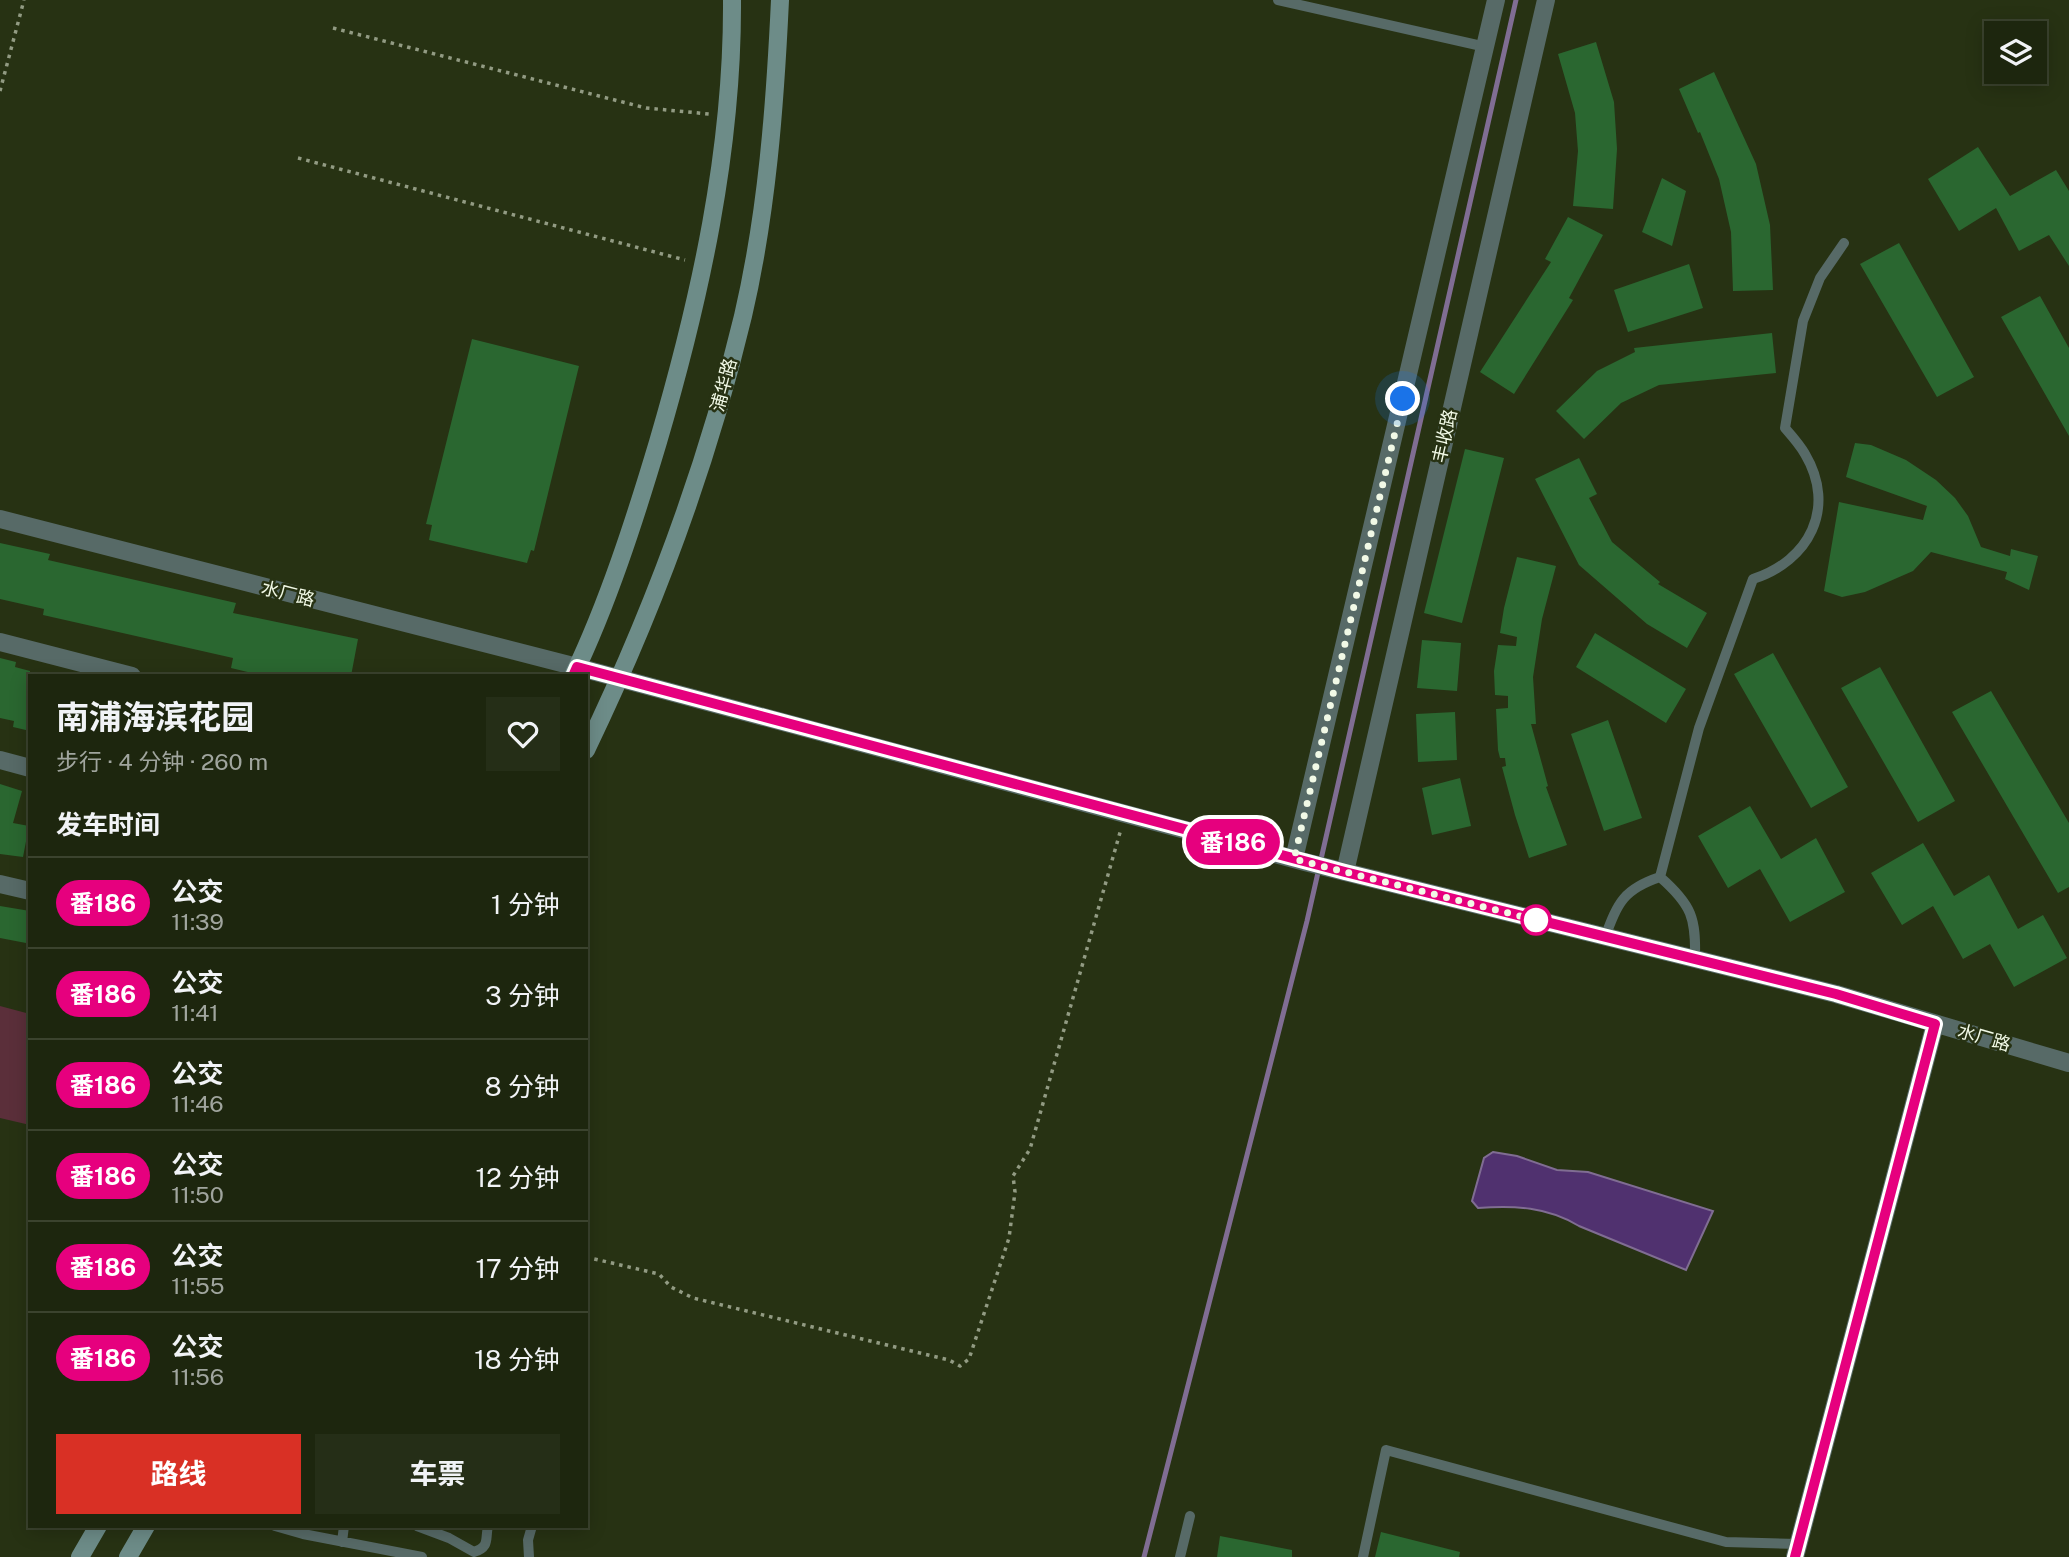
<!DOCTYPE html>
<html lang="zh">
<meta charset="utf-8">
<style>
:root{--surface:#1d260e;--page:#252e17;--text:#f1f3f6;--muted:#a0a59e;--line:#3b432e;--accent:#d93025}
body{margin:0;font-family:"Public Sans","Noto Sans SC",sans-serif;background:var(--page);color:var(--text);height:100vh;display:flex;flex-direction:column;font-size:26px;white-space:nowrap}
*{box-sizing:border-box;margin:0}
p{font-size:23px;color:var(--muted)}
.icon{flex:none;width:38px;height:38px;fill:none;stroke:currentColor;stroke-width:2;stroke-linecap:round;stroke-linejoin:round}
.map{position:relative;flex:1;overflow:hidden}
.sheet{position:absolute;left:28px;top:674px;width:560px;height:854px;display:flex;flex-direction:column;background:var(--surface);border-radius:0px;box-shadow:0 4px 18px #0003,0 0 0 2px var(--line)}
.sheet>*{flex:none}
.badge{padding:0 14px;border-radius:23px;font-size:24px;line-height:46px}
.controls{position:absolute;left:1984px;top:21px;display:grid;gap:14px}
.controls a{display:grid;place-items:center;width:63px;height:63px;border-radius:0px;background:var(--surface);box-shadow:0 4px 18px #0003,0 0 0 2px var(--line);font-size:35px}
.you{position:absolute;width:35px;height:35px;margin:-18px;border:5px solid #fff;border-radius:50%;background:#1a73e8;box-shadow:0 0 0 10px #1a73e833}
.map>.badge{position:absolute;translate:-50% -50%;box-shadow:0 0 0 4px #fff}
h2{padding:0 28px;font-size:26px;line-height:63px}
.round{display:grid;place-items:center;flex:none;width:74px;height:74px;border-radius:0px;background:var(--page)}
.summary{display:flex;align-items:center;justify-content:space-between;height:119px;padding:0 28px}
h1{font-size:33px;font-weight:700;line-height:52px}
.action{display:flex;gap:14px;margin-top:auto;padding:14px 28px}
.action a{flex:1;height:80px;border-radius:0px;background:var(--accent);color:#fff;font-size:28px;font-weight:700;line-height:80px;text-align:center}
.action a+a{background:var(--page);color:var(--text)}
ul{padding:0;list-style:none}
li{display:flex;align-items:center;gap:21px;height:91px;padding:0 28px;border-top:2px solid var(--line)}
li div{flex:1}
li b{display:block;font-size:26px}
li em{font-style:normal}
li .badge{min-width:77px;font-weight:700;text-align:center}
.map>svg:first-child{display:block}
.green{fill:#5b2f3a}
.water{fill:#50316f;stroke:#806d93;stroke-width:2}
.lines{fill:none;stroke-linecap:round;stroke-linejoin:round}
.stream{stroke:#806d93;stroke-width:5}
.building{fill:#2a6730}
.path{stroke:#929b83;stroke-width:3.5;stroke-dasharray:3.5 5;stroke-linecap:butt}
.service{stroke:#576a67;stroke-width:10}
.minor{stroke:#576a67;stroke-width:18}
.secondary{stroke:#6d8c88;stroke-width:18}
.line-casing{stroke:#fff;stroke-width:16}
.line{stroke:#e6007e;stroke-width:10}
.walk{stroke:#f1f9e6;stroke-width:7;stroke-dasharray:0 12.6}
.stop-dot{fill:#fff;stroke:#e6007e;stroke-width:3.5}
.labels{text-anchor:middle;stroke-width:5;stroke-linejoin:round;paint-order:stroke}
.street-label{font-size:18px;fill:#f1f9e6;stroke:#273213}
</style>
<div class="map">
<svg width="2069" height="1557" viewBox="0 0 2069 1557">
<rect width="100%" height="100%" fill="#273213"/>
<path class="green" d="M0,1006L30,1014V1125L0,1118Z"/>
<path class="water" d="M1493,1152L1517,1156L1557,1170L1588,1172L1713,1211L1686,1270L1579,1226C1548,1207 1514,1205 1478,1208L1472,1201L1484,1158Z"/>
<g class="lines">
<path class="stream" d="M1144,1557L1307,921L1516,0"/>
</g>
<path class="building" d="M1596,42L1614,102L1617,149L1613,209L1573,206L1578,151L1575,113L1558,54Z
M1714,72L1756,164L1770,225L1773,290L1733,291L1731,232L1719,179L1700,132L1698,133L1679,89Z
M1978,147L2010,196L2056,170L2069,191V266L2049,235L2019,251L1996,208L1959,231L1928,179Z
M1662,178L1686,191L1672,246L1642,232Z
M1568,217L1603,235L1569,298L1573,300L1514,394L1480,372L1551,262L1545,259Z
M1899,243L1974,377L1937,397L1860,264Z
M1689,264L1703,308L1628,332L1614,290Z
M2040,296L2069,348V436L2001,317Z
M1772,333L1776,373L1659,385L1621,403L1584,439L1556,411L1597,371L1635,352L1634,348Z
M472,339L579,366L534,551L531,550L527,563L429,540L432,525L426,524Z
M1855,443L1871,445L1906,460L1936,480L1955,498L1968,516L1981,547L2010,556L2011,549L2038,556L2029,590L2005,579L2007,572L1931,552L1913,571L1865,592L1842,597L1824,591L1839,502L1923,520L1927,506L1846,477Z
M1465,449L1504,458L1462,623L1424,613Z
M1579,458L1597,494L1589,498L1612,542L1660,582L1658,584L1707,613L1687,648L1647,624L1579,565L1535,479Z
M0,543L50,554L48,560L236,603L233,613L358,639L351,676H264L231,668L233,658L43,615L44,609L0,599Z
M1517,557L1556,566L1542,619L1533,677L1536,724H1531L1548,786L1546,787L1567,845L1529,858L1515,815L1502,767L1506,766L1505,758H1500L1498,750L1496,709L1508,708V696L1495,695L1494,671L1498,645L1516,646L1517,637L1500,633L1504,608Z
M1595,633L1686,689L1666,723L1576,667Z
M1422,640L1461,643L1457,691L1417,688Z
M1773,653L1848,787L1811,808L1734,674Z
M0,658L16,662L15,667L30,671V731L13,727L14,721L0,718Z
M1880,667L1955,801L1918,822L1841,688Z
M1991,691L2069,823V887L2058,893L1952,712Z
M1455,712L1457,760L1418,762L1416,714Z
M1608,720L1642,818L1604,831L1571,734Z
M1460,778L1471,826L1432,835L1422,788Z
M0,784L22,791L13,823L29,826L23,857L0,854Z
M1750,806L1781,859L1816,838L1845,892L1790,922L1760,869L1728,888L1698,836Z
M1923,843L1954,896L1989,875L2018,929L2043,915L2067,958L2014,987L1990,944L1963,959L1933,906L1902,925L1871,873Z
M0,906L30,911L26,943L0,938Z
M1381,1532L1460,1552L1459,1557H1375Z
M1220,1536L1292,1550V1557H1217Z"/>
<g class="lines">
<path class="path" d="M333,28L646,108L709,114
M0,91L24,0
M298,158L685,260
M586,1257L659,1274L671,1287L693,1298L949,1360L960,1366L969,1359L1009,1238L1015,1192L1013,1176L1030,1149L1121,829"/>
<path class="service" d="M1278,0L1486,47
M1660,877C1692,905 1696,918 1695,959
M1605,937C1618,902 1624,889 1660,877L1699,728L1753,579C1809,561 1837,508 1805,454C1800,445 1792,436 1785,428L1803,321L1820,278L1844,243
M275,1526L303,1534L422,1557
M417,1526L449,1538L474,1552C490,1547 485,1539 488,1526
M342,1542L344,1526
M529,1557L528,1540L532,1526
M1180,1557L1190,1516
M1363,1557L1386,1450L1726,1542L1798,1544"/>
<path class="minor" d="M0,519L577,667L1305,862L1836,994L2069,1063
M0,642L132,676
M0,760L30,768
M1294,859L1496,0
M1345,872L1546,0
M0,884L30,891
M1795,1557L1935,1024"/>
<path class="secondary" d="M573,676C608,603 635,519 658,442C700,299 733,150 732,0
M586,750C653,611 707,466 743,316C767,213 775,106 780,0
M80,1557L98,1526
M128,1557L146,1526"/>
</g>
<g class="lines">
<g class="line-casing">
<path id="line" d="M573,676L577,667L1345,872L1836,994L1935,1024L1795,1557"/>
</g>
<use href="#line" class="line"/>
<path class="walk" d="M1403,399L1294,859L1536,920"/>
</g>
<circle class="stop-dot" cx="1536" cy="920" r="14"/>
<g class="labels">
<g class="street-label">
<text transform="translate(724 385) rotate(-75)" y="6">浦华路</text>
<text transform="translate(1445 436) rotate(-77)" y="6">丰收路</text>
<text transform="translate(288 594) rotate(14)" y="6">水厂路</text>
<text transform="translate(1984 1038) rotate(16)" y="6">水厂路</text>
</g>
</g>
</svg>
<div class="controls">
<a><svg class="icon" aria-label="layers" viewBox="0 0 24 24"><path d="M12 4l9 5-9 5-9-5zM3 14l9 5 9-5"/></svg></a>
</div>
<div class="you" style="left:1403px;top:399px"></div>
<b class="badge" style="left:1233px;top:842px;background:#e6007e;color:#fff">番186</b>
<section class="sheet">
<div class="summary"><div><h1>南浦海滨花园</h1><p>步行 · 4 分钟 · 260 m</p></div><a class="round"><svg class="icon" aria-label="heart" viewBox="0 0 24 24"><path d="M12 20l-8-8c-3-5 5-10 8-4 3-6 11-1 8 4z"/></svg></a></div>
<h2>发车时间</h2>
<ul>
<li><span class="badge" style="background:#e6007e;color:#fff">番186</span><div><b>公交</b><p>11:39</p></div><em>1 分钟</em></li>
<li><span class="badge" style="background:#e6007e;color:#fff">番186</span><div><b>公交</b><p>11:41</p></div><em>3 分钟</em></li>
<li><span class="badge" style="background:#e6007e;color:#fff">番186</span><div><b>公交</b><p>11:46</p></div><em>8 分钟</em></li>
<li><span class="badge" style="background:#e6007e;color:#fff">番186</span><div><b>公交</b><p>11:50</p></div><em>12 分钟</em></li>
<li><span class="badge" style="background:#e6007e;color:#fff">番186</span><div><b>公交</b><p>11:55</p></div><em>17 分钟</em></li>
<li><span class="badge" style="background:#e6007e;color:#fff">番186</span><div><b>公交</b><p>11:56</p></div><em>18 分钟</em></li>
</ul>
<div class="action"><a>路线</a><a>车票</a></div>
</section>
</div>
